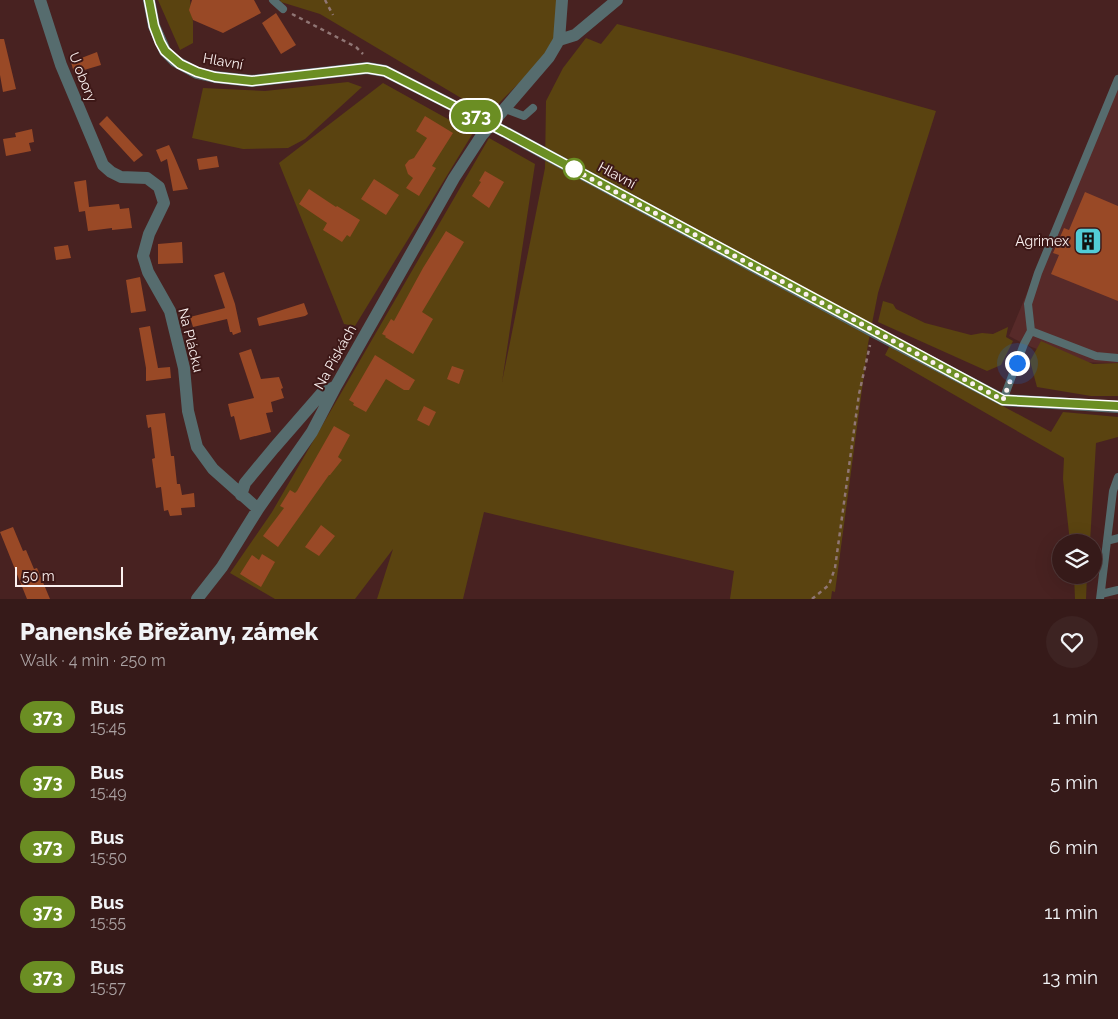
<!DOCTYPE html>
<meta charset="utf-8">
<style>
:root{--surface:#361a19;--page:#3d2322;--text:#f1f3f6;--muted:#aaa1a2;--line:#503838}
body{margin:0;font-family:Raleway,sans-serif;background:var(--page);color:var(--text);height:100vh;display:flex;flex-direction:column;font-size:19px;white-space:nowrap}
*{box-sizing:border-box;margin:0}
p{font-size:16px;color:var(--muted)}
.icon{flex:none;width:28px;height:28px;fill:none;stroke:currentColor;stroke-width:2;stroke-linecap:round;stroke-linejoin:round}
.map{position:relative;height:599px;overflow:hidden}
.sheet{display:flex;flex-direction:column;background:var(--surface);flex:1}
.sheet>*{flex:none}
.badge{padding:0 10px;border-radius:16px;font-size:18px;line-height:32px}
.tools{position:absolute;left:1052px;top:534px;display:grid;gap:10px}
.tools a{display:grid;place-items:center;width:50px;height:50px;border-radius:50%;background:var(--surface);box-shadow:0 5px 20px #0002,0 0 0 1px var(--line);font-size:25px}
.scale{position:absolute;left:15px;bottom:12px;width:108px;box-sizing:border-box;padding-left:5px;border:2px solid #fbf1f0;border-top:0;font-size:14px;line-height:18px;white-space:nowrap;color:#fbf1f0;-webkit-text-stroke:4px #3d1817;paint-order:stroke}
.you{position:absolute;width:25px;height:25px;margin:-12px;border:4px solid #fff;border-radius:50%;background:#1a73e8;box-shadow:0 0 0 8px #1a73e833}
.map>.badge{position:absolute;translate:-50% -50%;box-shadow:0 0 0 2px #fff}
.round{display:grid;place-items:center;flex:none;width:52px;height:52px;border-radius:26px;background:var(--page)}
.overview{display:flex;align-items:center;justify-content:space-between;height:85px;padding:0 20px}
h1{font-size:24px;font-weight:800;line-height:38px}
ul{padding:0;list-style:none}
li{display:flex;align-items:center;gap:15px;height:65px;padding:0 20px}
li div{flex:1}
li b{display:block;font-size:19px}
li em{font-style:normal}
li .badge{min-width:55px;font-weight:700;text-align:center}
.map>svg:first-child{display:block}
.built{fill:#572a29}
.green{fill:#5a4310}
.building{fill:#994926}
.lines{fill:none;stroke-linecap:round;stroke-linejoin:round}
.path{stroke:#907675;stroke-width:2.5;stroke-dasharray:4 4;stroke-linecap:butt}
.service{stroke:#566c6e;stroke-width:8}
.minor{stroke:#566c6e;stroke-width:12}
.tertiary{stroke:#566c6e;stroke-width:12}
.line-casing{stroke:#fff;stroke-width:11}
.line{stroke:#6b8e23;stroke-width:8}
.walk{stroke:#fbf1f0;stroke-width:5;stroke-dasharray:0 9}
.stop-dot{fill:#fff;stroke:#6b8e23;stroke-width:2.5}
.labels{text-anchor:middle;stroke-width:4;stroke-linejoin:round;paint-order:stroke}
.street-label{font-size:14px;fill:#fbf1f0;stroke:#3d1817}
.poi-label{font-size:14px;fill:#fbf1f0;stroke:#3d1817;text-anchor:end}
</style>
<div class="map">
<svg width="1118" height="599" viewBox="0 0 1118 599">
<rect width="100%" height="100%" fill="#482221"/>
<path class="built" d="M1118,75V363L1070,362L1024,344L1009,336Z"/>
<path class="green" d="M158,0H190L193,22V43L180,50Z
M280,0H557V30L546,56L488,114L320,14L281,2Z
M617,24L730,53L936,111L878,293L868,344L835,592L832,591L831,599H730L734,571L484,512L463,599H377L393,549L355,599H275L230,573L272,512L489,138L535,164L502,382L545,168L546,101L563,68L586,38L601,44Z
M348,82L362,87L305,139L288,148L243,149L192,138L203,88L265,91Z
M383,83L473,133L355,326L344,324L279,163Z
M883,301L893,304L896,309L925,323L971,335L982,333L993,334L1008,327L1006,337L1013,341L1001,365L987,371L878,322Z
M1041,341L1093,364L1118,363V396H1091L1037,387L1030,361Z
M890,345L1051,432L1063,412L1118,417V437L1096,443L1090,542H1070L1063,479L1064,458L885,355Z
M1074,575H1087L1086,599H1075Z"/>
<path class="building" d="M192,0H254L261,13L223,33L193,20L189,10Z
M276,13L296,45L281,54L262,23Z
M0,39H4L16,89L3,92L0,75Z
M97,52L101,65L74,73L71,62Z
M107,116L143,155L134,162L99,124Z
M425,116L453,133L432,166L436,168L419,196L406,188L413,178L408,174L405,165L409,160L414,158L427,138L416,131Z
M32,129L34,142L29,143L31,151L6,156L3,139L16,137L15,133Z
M169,145L174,156L188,189L173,191L167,159L161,162L156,150Z
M217,156L219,167L199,170L197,159Z
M485,171L504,182L489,208L472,196L481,182L479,181Z
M374,179L399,195L386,215L361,199Z
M86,180L89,207L119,204L120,209L129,208L132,228L112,230V228L88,231L85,211L79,212L74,182Z
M309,189L336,207L337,206L360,220L350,237L347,235L342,242L323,230L327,223L299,204Z
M1085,192L1118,206V301L1051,274L1059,255L1053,253L1064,228L1069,230Z
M446,231L464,242L422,312L433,319L413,354L385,337L386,336L382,334L391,319L394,321L423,268Z
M182,242L183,263L158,264V244Z
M68,245L71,258L56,260L54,247Z
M224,272L235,304L241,332L233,335L232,332H230L227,319L193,327L190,317L225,308L214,275Z
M140,277L146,311L131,313L126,280Z
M304,303L308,314L305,316L259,326L257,318Z
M150,326L158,368L170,367L171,378L146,381V368L139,328Z
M251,349L261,379L279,377L283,388L281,389L284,398L271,402L273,412L266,413L271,432L240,440L234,416L231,417L228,404L254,398L239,353Z
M375,355L415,380L409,390H404L386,379L366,412L353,405L354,403L349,400Z
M452,366L464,370L459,384L447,379Z
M424,406L436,412L429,426L417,420Z
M165,413L171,456H174L177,484H180L182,495L194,493L195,507L181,508L182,515L170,516L168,510L164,511L161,487L156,488L152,459L155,458L151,427L148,428L146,415Z
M334,426L350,435L338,457L342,460L330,475H329L278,547L263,536L284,508L280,506L290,490L295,493L297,491Z
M321,525L335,536L319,556L305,547Z
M13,527L23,551L26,550L34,569L37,568L50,599H27L0,532Z
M262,554L275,562L261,587L240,574L252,555L259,560Z"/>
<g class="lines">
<path class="path" d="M325,0L333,15
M292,14L356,47L363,54
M812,599L829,585L835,568L859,394L870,345"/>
<path class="service" d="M273,0L283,9
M505,109L524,116L533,108
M1031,331L1096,356L1118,358
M1003,400L1024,344L1031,331L1028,304L1038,273L1118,79
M1107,541L1113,491L1118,477
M1101,594L1118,590
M1100,599L1107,541L1118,538"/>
<path class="minor" d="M40,0L61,65L103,165L111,172L121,177L147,178L159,187L164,203L149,234L143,256L148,272L170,311L184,368L188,411L197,447L213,469L258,509
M559,40L575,35L617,0
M241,495L245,483L274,448L321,394L336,386
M197,599L222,567L258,509L312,432L336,386L454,178L482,135L549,57L559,40L562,0"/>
<path class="tertiary" d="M149,0L154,26L165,51L175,61L197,73L215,77L252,81L367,68L385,71L505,132L874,332L1003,400L1118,407"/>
</g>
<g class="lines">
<g class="line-casing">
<path id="line" d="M149,0L154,26L160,42L165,51L180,64L197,72L215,77L252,81L367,68L385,71L505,132L1003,400L1118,406"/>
</g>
<use href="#line" class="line"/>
<path class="walk" d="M574,169L571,168L1003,400L1017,363"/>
</g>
<defs>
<g id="building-square" transform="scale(1.4375)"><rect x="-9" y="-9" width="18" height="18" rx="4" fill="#52ccd6" stroke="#3d1817"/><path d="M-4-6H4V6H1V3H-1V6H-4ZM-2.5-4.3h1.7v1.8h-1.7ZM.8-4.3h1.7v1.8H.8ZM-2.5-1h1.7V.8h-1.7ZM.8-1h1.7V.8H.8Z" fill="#111"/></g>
</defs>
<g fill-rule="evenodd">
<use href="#building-square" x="1088" y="241"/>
</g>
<circle class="stop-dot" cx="574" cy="169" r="10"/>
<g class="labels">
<g class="street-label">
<text transform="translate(223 61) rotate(10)" y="5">Hlavní</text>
<text transform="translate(83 77) rotate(68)" y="5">U obory</text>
<text transform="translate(617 175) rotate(28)" y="5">Hlavní</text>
<text transform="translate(191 340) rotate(76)" y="5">Na Plácku</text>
<text transform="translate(335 357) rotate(-61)" y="5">Na Pískách</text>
</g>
<g class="poi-label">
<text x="1069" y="246">Agrimex</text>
</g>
</g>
</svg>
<div class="tools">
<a><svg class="icon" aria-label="layers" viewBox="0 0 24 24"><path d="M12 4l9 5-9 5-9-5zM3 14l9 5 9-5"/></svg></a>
</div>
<div class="scale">50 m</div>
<div class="you" style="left:1017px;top:363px"></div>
<b class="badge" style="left:476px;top:116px;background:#6b8e23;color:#fff">373</b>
</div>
<section class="sheet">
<div class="overview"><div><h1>Panenské Břežany, zámek</h1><p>Walk · 4 min · 250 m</p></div><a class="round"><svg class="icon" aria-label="heart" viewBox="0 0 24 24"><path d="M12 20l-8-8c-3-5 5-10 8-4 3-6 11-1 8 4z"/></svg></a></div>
<ul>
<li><span class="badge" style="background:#6b8e23;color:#fff">373</span><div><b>Bus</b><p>15:45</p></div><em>1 min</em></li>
<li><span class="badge" style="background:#6b8e23;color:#fff">373</span><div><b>Bus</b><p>15:49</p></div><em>5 min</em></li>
<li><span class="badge" style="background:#6b8e23;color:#fff">373</span><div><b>Bus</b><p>15:50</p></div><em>6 min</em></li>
<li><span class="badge" style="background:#6b8e23;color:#fff">373</span><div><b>Bus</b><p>15:55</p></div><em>11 min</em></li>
<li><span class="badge" style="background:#6b8e23;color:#fff">373</span><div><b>Bus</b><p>15:57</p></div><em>13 min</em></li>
</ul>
</section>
